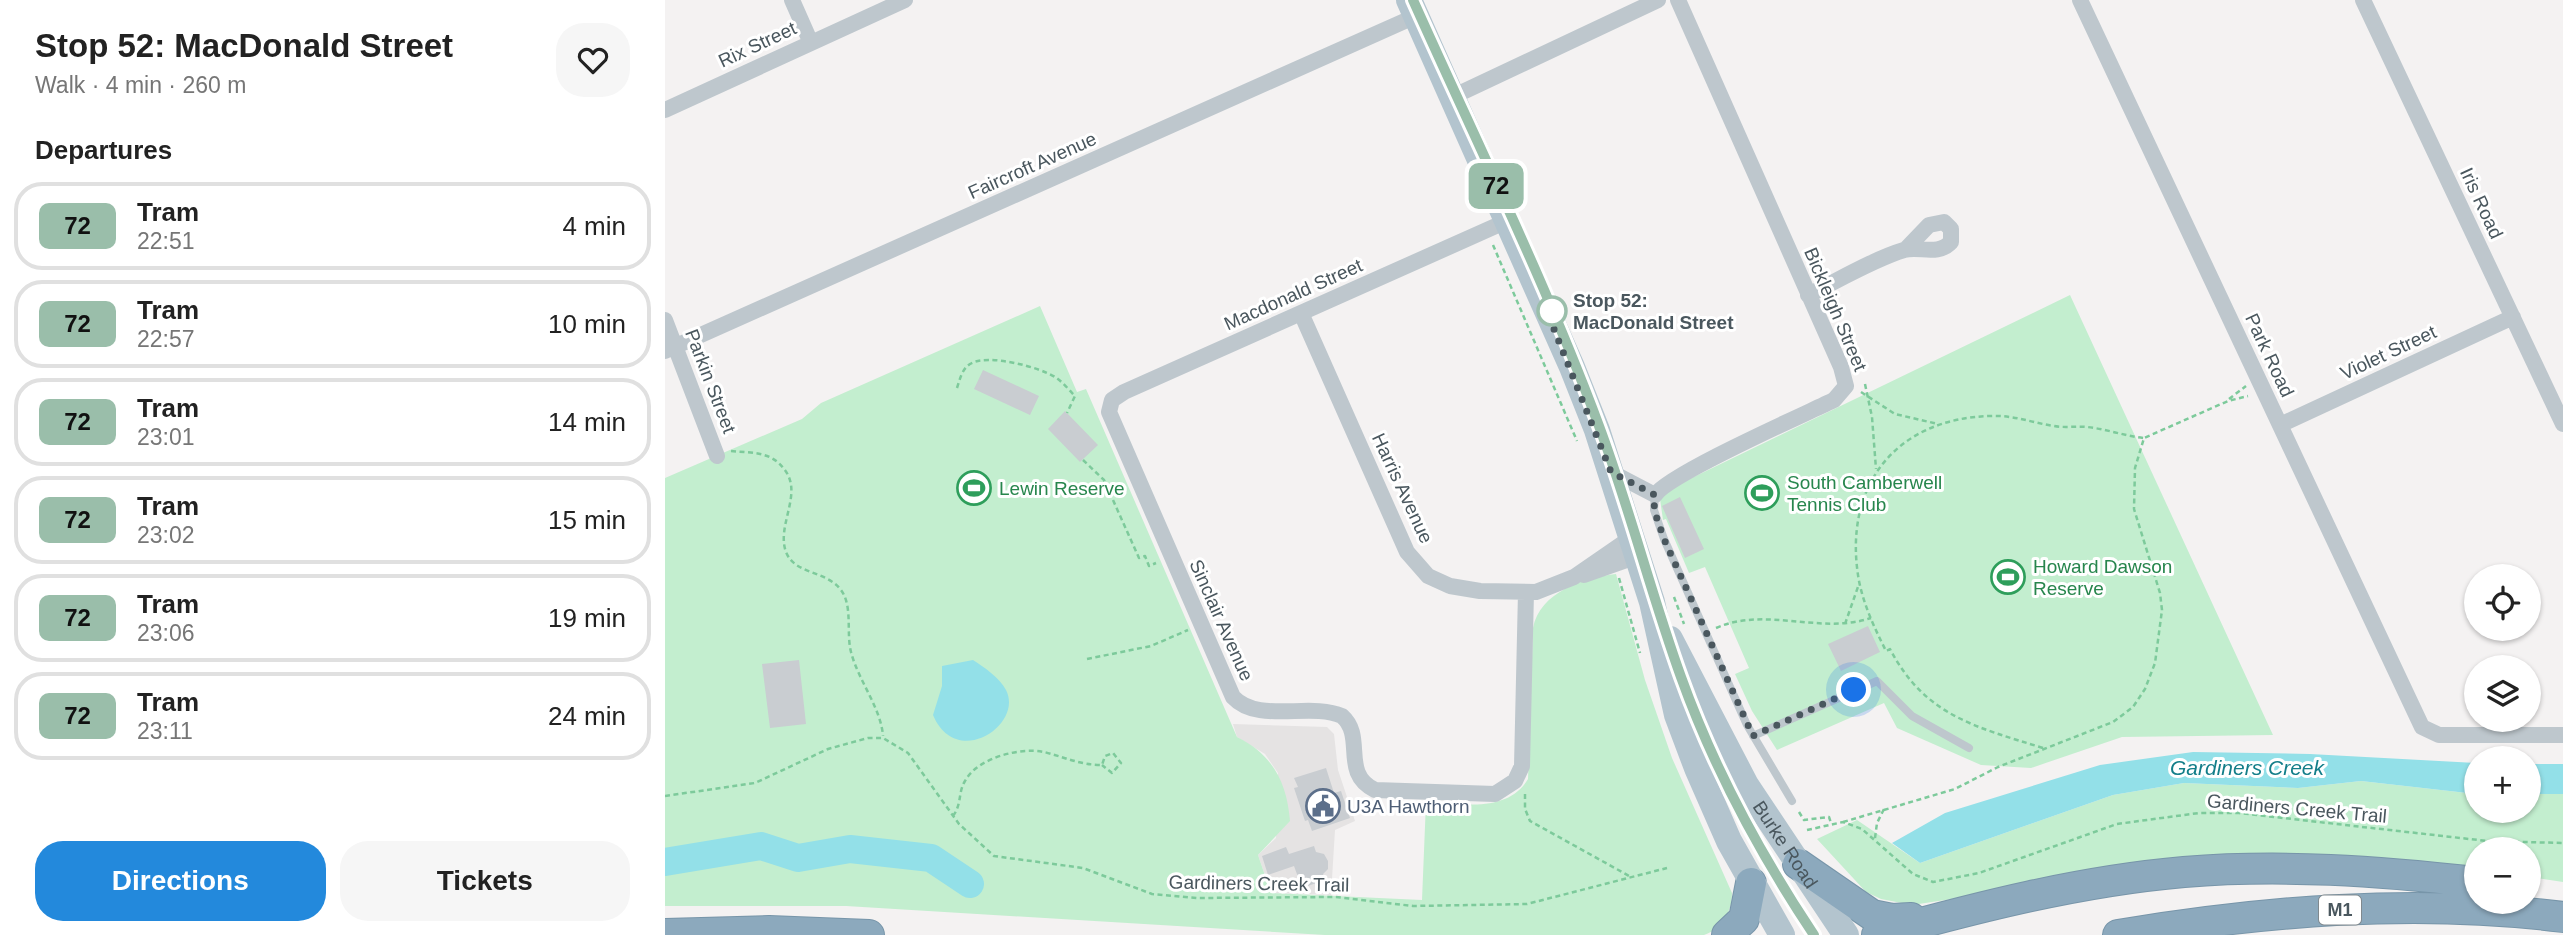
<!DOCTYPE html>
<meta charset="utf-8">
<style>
:root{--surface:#fff;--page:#f6f6f6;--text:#222;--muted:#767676;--line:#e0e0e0;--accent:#2389dc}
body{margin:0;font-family:Helvetica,sans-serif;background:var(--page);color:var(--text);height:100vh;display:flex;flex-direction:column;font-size:26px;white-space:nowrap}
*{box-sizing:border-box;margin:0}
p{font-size:23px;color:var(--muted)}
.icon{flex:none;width:38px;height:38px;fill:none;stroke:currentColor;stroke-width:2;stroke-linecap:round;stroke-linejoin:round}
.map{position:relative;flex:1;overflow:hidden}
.panel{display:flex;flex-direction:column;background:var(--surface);width:665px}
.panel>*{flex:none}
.badge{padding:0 14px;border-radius:10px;font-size:24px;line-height:46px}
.fabs{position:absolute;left:1799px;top:564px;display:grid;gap:14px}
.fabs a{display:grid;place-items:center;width:77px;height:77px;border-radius:50%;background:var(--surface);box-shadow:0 2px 5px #0004;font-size:35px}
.you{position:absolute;width:35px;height:35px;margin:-18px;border:5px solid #fff;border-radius:50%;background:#1a73e8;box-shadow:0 0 0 10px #1a73e833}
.map>.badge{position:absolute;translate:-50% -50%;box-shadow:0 0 0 4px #fff}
h2{padding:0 35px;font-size:26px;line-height:63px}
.round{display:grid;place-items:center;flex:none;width:74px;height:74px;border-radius:28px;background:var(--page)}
.head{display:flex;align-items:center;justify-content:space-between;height:119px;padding:0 35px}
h1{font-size:33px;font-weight:800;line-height:52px}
.action{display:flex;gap:14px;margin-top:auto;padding:14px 35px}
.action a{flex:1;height:80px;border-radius:28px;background:var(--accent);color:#fff;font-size:28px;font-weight:800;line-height:80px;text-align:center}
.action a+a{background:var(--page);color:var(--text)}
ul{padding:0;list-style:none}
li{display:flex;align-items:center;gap:21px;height:88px;margin:0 14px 10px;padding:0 21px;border:4px solid var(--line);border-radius:28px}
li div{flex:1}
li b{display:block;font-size:26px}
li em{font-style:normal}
li .badge{min-width:77px;font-weight:700;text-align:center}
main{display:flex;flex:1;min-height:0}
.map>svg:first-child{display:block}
.education{fill:#e5e3e3}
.green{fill:#c3eecf}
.water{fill:#93e0e8}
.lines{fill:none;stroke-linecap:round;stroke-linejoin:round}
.river{stroke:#93e0e8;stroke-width:28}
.building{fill:#c9cdd1}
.highway-casing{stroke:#7795a9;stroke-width:32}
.path{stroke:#7dca9b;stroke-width:2.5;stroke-dasharray:5 3.5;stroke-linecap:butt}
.lane{stroke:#bec7cd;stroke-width:8}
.street{stroke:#bec7cd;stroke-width:16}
.primary{stroke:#b3c4ce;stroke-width:26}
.highway{stroke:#8ca9bd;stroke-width:30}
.tram{stroke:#b4b8bb;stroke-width:2}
.line-casing{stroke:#fff;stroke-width:16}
.line{stroke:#9abeaa;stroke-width:10}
.walk{stroke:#4a575e;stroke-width:7;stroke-dasharray:0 12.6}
.stop-dot{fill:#fff;stroke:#9abeaa;stroke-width:3.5}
.labels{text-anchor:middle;stroke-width:6;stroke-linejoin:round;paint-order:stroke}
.shield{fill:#fff;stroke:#80898e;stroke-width:2}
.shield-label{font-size:18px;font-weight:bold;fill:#4a575e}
.street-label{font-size:19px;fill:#4a575e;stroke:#fff}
.stop-label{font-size:19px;font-weight:bold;fill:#4a575e;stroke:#fff;text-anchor:start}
.leisure-label{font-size:19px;fill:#27864d;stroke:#fff;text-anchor:start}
.service-label{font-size:19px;fill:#4e5e75;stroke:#fff;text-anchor:start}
.water-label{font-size:21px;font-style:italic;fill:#137e89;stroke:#fff}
</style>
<main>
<section class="panel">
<div class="head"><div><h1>Stop 52: MacDonald Street</h1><p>Walk · 4 min · 260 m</p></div><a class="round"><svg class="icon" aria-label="heart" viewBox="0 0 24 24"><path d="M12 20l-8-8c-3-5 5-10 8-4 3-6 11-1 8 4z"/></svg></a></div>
<h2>Departures</h2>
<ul>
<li><span class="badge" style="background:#9abeaa;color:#111">72</span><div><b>Tram</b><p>22:51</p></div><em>4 min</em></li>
<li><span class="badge" style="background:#9abeaa;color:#111">72</span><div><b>Tram</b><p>22:57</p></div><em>10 min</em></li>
<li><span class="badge" style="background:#9abeaa;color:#111">72</span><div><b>Tram</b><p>23:01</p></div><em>14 min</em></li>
<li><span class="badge" style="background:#9abeaa;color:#111">72</span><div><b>Tram</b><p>23:02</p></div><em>15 min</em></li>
<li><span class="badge" style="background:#9abeaa;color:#111">72</span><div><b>Tram</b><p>23:06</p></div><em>19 min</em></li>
<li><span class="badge" style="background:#9abeaa;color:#111">72</span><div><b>Tram</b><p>23:11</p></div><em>24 min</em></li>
</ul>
<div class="action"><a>Directions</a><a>Tickets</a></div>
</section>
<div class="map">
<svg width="1898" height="935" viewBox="0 0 1898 935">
<rect width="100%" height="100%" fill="#f4f2f2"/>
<path class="education" d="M568,724L662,727L669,734L673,770L690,821L670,830L666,895L606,893L593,855L611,838L613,773L600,754L572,737Z"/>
<path class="green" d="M1405,295L1608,735L1457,737L1366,768L1316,765L1232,728L1219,703L1112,750L1087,711L1070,674L1084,668L1040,567L1024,573L1001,519L998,520L995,499L1008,487Z
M375,306L412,392L421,389L572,737C607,754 622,782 625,821L593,855L606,893L757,900L761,802C795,804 843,813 863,779L868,628C875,592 918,578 951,574L980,680L1007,758L1067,893C1067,912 1057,929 1039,935H660L181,906H0V478L137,419L156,403Z
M1696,781L1811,794V810H1864V794H1898V882L1864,877V849H1811V871L1340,891L1247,905L1216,899L1201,892L1152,839L1192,820L1255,863L1448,795L1519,783L1633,788Z"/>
<path class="water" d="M308,660C320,668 334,677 341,690C359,725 291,770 268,715L277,686V666Z
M1528,752L1645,754L1811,763V794L1696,781L1633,788L1519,783L1448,795L1255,863L1227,843L1280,813L1435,765Z
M1864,764H1898V794H1864Z"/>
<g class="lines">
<path class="river" d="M0,862L96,846L133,858L185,849L266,858L305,884"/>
</g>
<path class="building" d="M318,370L374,396L365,415L309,389Z
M400,411L433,445L415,462L383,429Z
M1015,497L1039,549L1020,558L997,506Z
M1203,626L1215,652L1176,671L1163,644Z
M134,660L141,724L105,728L97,664Z
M661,768L669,793L676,791L685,818L647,831L643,820L640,821L629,788L633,787L629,778Z
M649,846L651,852L659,854L663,861V869L658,874L660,880L637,888L629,866L603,875L597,856L621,847L624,854Z"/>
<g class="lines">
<g class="highway-casing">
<path id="highway" d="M1133,864L1207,915L1227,919L1246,918
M0,934L104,931L204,935
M1062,935L1079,919L1086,883
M1212,935C1313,907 1415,881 1519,872C1617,864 1714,871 1811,882
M1453,935C1599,911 1750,898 1898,917"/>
</g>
<path class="path" d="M828,245L912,441
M1200,384L1207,417L1211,469
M292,388C295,379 297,369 305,364C322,353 374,367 390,377C398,382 404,390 410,396L402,413
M1196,392L1230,414L1273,424
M1564,399L1581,386
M66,451C86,453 106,451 119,469C139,493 111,525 121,552C130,575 161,570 176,590C188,606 181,633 186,652C193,680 216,708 218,736
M418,460L439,480L474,558L480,556L484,566L491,563
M954,578L975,653
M1009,597L1019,624
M1180,624L1194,584
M1051,628C1101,606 1155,635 1206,618
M422,659L486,646L523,630
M1378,748C1311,727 1260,716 1225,649L1221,651C1210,629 1199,606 1194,581C1177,487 1230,418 1326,416C1349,415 1368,423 1389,426C1400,428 1411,426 1422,427C1441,429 1460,436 1479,438
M860,794V809L865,821L966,877
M0,796L90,783L163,749L203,738H218L243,753L294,824L329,856L418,868L487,894L532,898L671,897L748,906L862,904L1002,868
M1134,812L1139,820L1164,817L1166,823
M288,816C297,804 293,792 300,781C312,758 355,747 379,752C399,757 415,765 437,765L440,756L448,753L456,763L447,773L437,765
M1178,822L1290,789L1333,767L1448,722L1468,707L1480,689L1490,663L1497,610L1495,593L1469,509L1470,468L1479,438L1563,401L1583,396
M1142,830L1178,822L1197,829L1248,874L1268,882L1314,873L1452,824L1534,813H1574L1822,841L1898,843
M1210,838L1212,823L1219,809"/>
<path class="lane" d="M990,495L989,510L999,539L1082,725L1127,801
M1088,736L1212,681L1247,716L1304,748"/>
<path class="street" d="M127,0L146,43
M1415,0L1757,727L1774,735H1898
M1698,0L1898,424
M787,97L993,0
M0,110L240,0
M842,221L459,392L447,400L444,412L568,697C593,724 645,702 677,716C701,737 675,773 710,790L830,794L850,781L857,766L861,592
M1143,295C1172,281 1209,259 1239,250C1255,246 1273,256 1286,242V229L1279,222L1264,225L1240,250
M636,313L742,552L763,576L785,586L815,591L871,592L909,577L967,537
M0,320L52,456
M0,351L751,16
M1615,425L1848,317
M946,472L990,495C1004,474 1138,415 1169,400L1181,386L1176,367L1013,0
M919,575L973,556"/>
<g class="primary">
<path d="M744,0L907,367L932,430L987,602L1012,715L1032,768L1064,841L1117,935"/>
<path id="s1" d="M1005,639L1081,785L1181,935"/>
</g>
<use href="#highway" class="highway"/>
<path class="tram" d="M748,0L924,398L1016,677L1048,756L1107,871L1149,935"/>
</g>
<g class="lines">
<g class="line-casing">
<path id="line" d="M748,0C811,141 880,281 934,426C965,509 986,594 1016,677C1049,769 1095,854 1149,935"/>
</g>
<use href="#line" class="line"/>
<path class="walk" d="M887,311L879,304L946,472L990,495L989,510L999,539L1088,736L1189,690"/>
</g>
<defs>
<g id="stadium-ring" transform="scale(1.75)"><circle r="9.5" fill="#fff" stroke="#2e9e5b" stroke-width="1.5"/><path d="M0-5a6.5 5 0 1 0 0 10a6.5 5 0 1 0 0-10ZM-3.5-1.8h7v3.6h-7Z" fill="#2e9e5b"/></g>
<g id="civic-ring" transform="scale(1.75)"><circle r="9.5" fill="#fff" stroke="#5c6f8a" stroke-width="1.5"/><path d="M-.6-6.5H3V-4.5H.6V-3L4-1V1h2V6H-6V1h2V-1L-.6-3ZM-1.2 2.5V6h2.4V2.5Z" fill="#5c6f8a"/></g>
</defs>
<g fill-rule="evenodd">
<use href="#stadium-ring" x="309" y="488"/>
<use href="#stadium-ring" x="1097" y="493"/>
<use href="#stadium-ring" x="1343" y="577"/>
<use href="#civic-ring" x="658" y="806"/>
</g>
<circle class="stop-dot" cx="887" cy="311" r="14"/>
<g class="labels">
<rect class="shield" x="1654" y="895.5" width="42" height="29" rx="5"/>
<g class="shield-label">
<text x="1675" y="916">M1</text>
</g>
<g class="street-label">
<text transform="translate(92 44) rotate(-25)" y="7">Rix Street</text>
<text transform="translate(367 165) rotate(-24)" y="7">Faircroft Avenue</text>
<text transform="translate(1817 203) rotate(65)" y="7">Iris Road</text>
<text transform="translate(628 294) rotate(-24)" y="7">Macdonald Street</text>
<text transform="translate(1171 309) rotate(67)" y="7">Bickleigh Street</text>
<text transform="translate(1723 352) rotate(-25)" y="7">Violet Street</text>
<text transform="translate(1605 355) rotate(65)" y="7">Park Road</text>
<text transform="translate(46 381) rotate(69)" y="7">Parkin Street</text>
<text transform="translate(738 488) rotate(65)" y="7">Harris Avenue</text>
<text transform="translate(557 620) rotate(66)" y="7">Sinclair Avenue</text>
<text transform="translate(1632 808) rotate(5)" y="7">Gardiners Creek Trail</text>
<text dy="7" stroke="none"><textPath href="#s1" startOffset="236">Burke Road</textPath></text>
<text transform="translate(594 883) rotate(1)" y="7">Gardiners Creek Trail</text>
</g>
<g class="stop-label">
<text x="908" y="307">Stop 52:<tspan x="908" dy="22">MacDonald Street</tspan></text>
</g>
<g class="leisure-label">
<text x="1122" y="489">South Camberwell<tspan x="1122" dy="22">Tennis Club</tspan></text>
<text x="334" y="495">Lewin Reserve</text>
<text x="1368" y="573">Howard Dawson<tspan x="1368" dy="22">Reserve</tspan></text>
</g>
<g class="service-label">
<text x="682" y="813">U3A Hawthorn</text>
</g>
<g class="water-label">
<text x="1582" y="775">Gardiners Creek</text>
</g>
</g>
</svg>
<div class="fabs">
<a><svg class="icon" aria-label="locate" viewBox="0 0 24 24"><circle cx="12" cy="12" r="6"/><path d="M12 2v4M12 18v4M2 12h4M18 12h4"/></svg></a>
<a><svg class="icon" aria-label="layers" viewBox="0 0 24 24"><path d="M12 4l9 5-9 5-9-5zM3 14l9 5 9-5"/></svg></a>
<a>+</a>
<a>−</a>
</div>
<div class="you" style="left:1189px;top:690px"></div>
<b class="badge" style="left:831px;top:186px;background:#9abeaa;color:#111">72</b>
</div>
</main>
